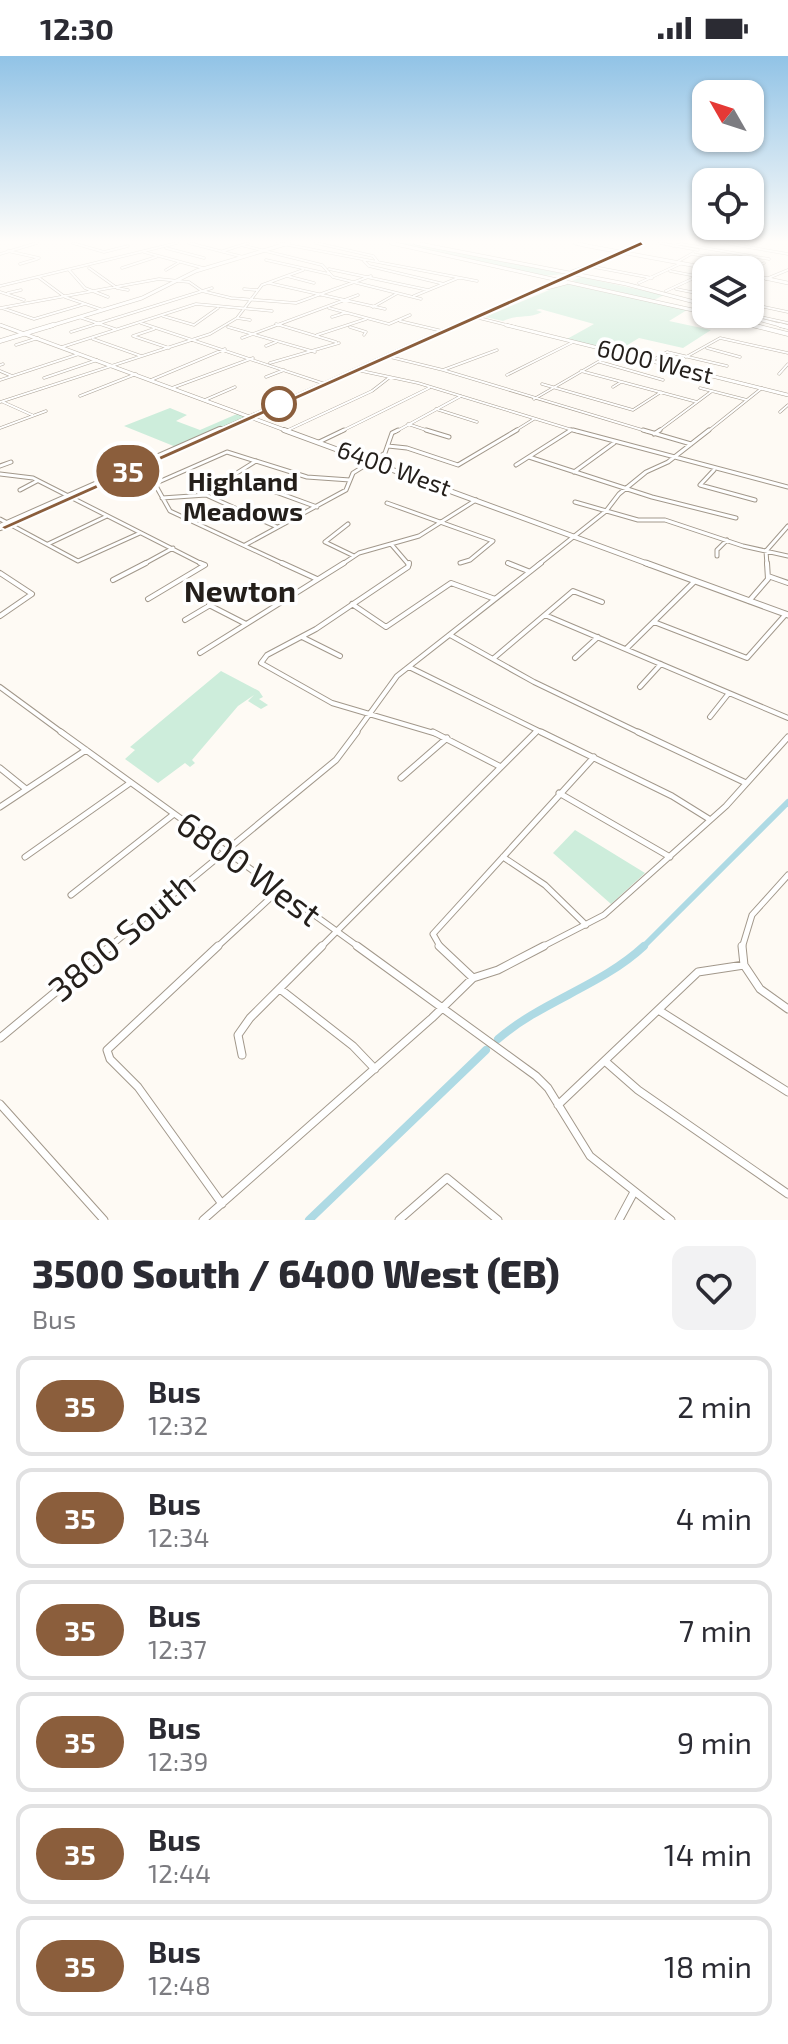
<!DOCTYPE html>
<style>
:root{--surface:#fff;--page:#f2f2f3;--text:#2b2b33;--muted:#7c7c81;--line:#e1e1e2}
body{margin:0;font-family:"Exo 2",sans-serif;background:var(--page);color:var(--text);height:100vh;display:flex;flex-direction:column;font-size:30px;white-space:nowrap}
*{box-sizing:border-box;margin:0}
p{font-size:26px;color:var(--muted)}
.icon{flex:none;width:44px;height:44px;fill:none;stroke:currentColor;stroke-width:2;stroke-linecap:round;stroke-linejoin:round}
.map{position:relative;height:1164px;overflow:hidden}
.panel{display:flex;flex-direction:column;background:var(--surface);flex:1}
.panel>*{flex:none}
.badge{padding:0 16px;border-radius:26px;font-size:28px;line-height:52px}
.needle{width:52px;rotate:309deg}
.buttons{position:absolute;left:692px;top:24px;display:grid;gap:16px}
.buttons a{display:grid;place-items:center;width:72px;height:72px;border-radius:16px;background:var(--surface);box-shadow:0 2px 6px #0004;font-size:40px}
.map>.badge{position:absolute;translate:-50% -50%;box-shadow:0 0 0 4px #fff}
.round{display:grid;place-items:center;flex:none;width:84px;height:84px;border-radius:16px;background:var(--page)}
.overview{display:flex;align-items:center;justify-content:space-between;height:136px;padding:0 32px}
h1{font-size:38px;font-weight:800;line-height:60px}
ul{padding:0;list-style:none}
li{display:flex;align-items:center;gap:24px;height:100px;margin:0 16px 12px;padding:0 16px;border:4px solid var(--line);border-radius:16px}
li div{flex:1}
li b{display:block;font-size:30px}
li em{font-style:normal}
li .badge{min-width:88px;font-weight:700;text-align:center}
.status{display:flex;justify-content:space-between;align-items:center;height:56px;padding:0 40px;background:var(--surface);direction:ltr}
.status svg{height:22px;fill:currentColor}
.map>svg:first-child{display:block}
.green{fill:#cdeddb}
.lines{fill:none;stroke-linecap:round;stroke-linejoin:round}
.canal-far1{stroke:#aedae4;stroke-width:6}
.canal{stroke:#aedae4;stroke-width:8}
.minor-far4-casing{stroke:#a2988b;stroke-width:3}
.minor-far3-casing{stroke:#a2988b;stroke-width:5}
.minor-far2-casing{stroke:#a2988b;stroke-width:6}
.minor-far1-casing{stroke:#a2988b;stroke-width:7}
.minor-casing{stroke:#a2988b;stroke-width:9}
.tertiary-far3-casing{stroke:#a2988b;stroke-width:3}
.tertiary-far2-casing{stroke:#a2988b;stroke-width:4}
.tertiary-far1-casing{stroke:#a2988b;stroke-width:6}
.tertiary-casing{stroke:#a2988b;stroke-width:7}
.secondary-far1-casing{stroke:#a2988b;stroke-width:4}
.secondary-casing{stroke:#a2988b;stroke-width:5}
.primary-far2-casing{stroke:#a2988b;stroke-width:4}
.primary-far1-casing{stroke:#a2988b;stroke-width:5}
.primary-casing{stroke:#a2988b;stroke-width:8}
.trunk-far1-casing{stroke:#a2988b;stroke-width:4}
.trunk-casing{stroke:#a2988b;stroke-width:5}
.minor-far4{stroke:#fff;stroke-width:2}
.minor-far3{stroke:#fff;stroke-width:3}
.minor-far2{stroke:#fff;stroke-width:4}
.minor-far1{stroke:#fff;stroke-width:5}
.minor{stroke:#fff;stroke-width:7}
.tertiary-far3{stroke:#fff;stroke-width:2}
.tertiary-far2{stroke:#fff;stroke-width:3}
.tertiary-far1{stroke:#fff;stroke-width:4}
.tertiary{stroke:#fff;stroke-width:5}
.secondary-far1{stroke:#fff;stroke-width:3}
.secondary{stroke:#fff;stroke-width:4}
.primary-far2{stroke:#fff;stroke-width:3}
.primary-far1{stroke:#fff;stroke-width:4}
.primary{stroke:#fff;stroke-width:6}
.trunk-far1{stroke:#fff;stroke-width:3}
.trunk{stroke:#fff;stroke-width:4}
.line{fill:#8b5e3c;stroke:#fff;stroke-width:2}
.stop-dot{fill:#fff;stroke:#8b5e3c;stroke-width:4}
.labels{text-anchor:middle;stroke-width:7;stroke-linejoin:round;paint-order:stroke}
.far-street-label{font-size:24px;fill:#241f1b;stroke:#fff}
.far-neighbourhood-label{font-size:26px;font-weight:bold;fill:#241f1b;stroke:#fff}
.neighbourhood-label{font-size:30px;font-weight:bold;fill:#241f1b;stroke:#fff}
.near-street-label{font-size:34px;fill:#241f1b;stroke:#fff}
</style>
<div class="status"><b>12:30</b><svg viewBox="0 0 49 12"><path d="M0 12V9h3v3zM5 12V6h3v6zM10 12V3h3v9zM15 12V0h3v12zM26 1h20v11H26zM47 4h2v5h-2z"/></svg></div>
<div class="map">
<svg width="788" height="1164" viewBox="0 0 788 1164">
<rect width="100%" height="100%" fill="#fefaf4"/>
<path class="green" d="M397,187H410L565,218L544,220Z
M581,221L664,239L654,244L572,225Z
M566,227L687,254L669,265L711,274L683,292L639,282L616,296L567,283L594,268L540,253L536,254L542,256C528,263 518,258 503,265L485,261Z
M170,352L187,359L176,365L200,374L237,358L245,361L176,391L124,370Z
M221,615L259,635L263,641L259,643L268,649L261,653L248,645L254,639L238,650L192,704L195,707L190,711L185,707L158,727L125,703L135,694L130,691Z
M575,774L645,817L611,848L553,797Z"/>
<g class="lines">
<path class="canal-far1" d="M642,892L788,746"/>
<path class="canal" d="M498,983C542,945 601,930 644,890
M309,1164L486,994"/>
<g class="minor-far4-casing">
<path id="minor-far4" d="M73,187L104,196L128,190
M189,187L243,201
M278,187L477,225
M316,187L373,200L378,206
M660,187L698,194
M725,187L788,198
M241,189L322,209L333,221L421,243
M673,190L681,188L769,203
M166,192L204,202
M8,195L39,202
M223,195L248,187
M144,196L203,212
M692,198L733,205
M266,204L329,218
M364,205L369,210L444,228
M677,206L693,197
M20,208L37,203
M594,211L652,222
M89,212L117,232L128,234
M122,212L156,201
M721,212L744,200
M329,213L428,234
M69,214L85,232L108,241
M166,214L178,207
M670,215L706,222
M750,215L764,207
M287,220L314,227
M38,221L65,241L103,254
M766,223L788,214
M269,227L385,253
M639,227L682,207
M0,230L177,187
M244,233L257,234
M676,233L706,239
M666,235L694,222
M0,236L24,244
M8,237L21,234
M414,240L458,222
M750,248L788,256
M373,251L396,238
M0,252L159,223L189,226L202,235L231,242L296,247L371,220
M2,252L34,263L85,248
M329,252L389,268L410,259
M163,260L194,269L218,252
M756,260L788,267
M79,261L115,273
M332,261L345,257
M237,262L250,264
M400,265L442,275
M141,267L325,328
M276,268L336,286
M228,271L315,296
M350,271L366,276L364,279
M71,276L212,232
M317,279L366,263
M133,280L169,292
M133,280L154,273
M242,282L358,239
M93,283L141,300
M16,289L38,282
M266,290L276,286
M62,291L196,248L272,255
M707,292L740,301
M386,300L443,314L497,294
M686,301L720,282L788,297
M651,305L667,296L727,310
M600,306L663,324
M270,307L339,287
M0,309L3,308
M357,314L418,327L579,376
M443,314L649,376
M0,315L12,320
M581,315L697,346
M779,318L788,308
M507,319L573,286
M266,321L284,314
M44,322L97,304
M0,324L79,298
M151,324L225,293
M542,328L633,354L661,336
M613,331L621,326
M172,332L253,302
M700,332L747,344
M80,340L136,318
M534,343L615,296
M205,344L235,331
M0,346L210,278L237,262L262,229L303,214
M3,346L32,359
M436,353L477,366
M780,356L788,349
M408,368L432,376
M0,372L46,355
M288,374L372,335L390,321
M340,376L429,332
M395,376L461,340
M513,376L534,363
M657,376L712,335
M707,376L762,332"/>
</g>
<g class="minor-far3-casing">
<path id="minor-far3" d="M426,374L449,381
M573,374L788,431
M643,374L691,388
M654,378L660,374
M319,386L344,374
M388,390L407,392L458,409L517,374
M529,401L652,441L736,462
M256,405L232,420L317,451
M516,409L571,374
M0,410L11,406
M714,414L700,429L755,444
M127,415L156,430L170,455L286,509
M574,416L614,387
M0,418L33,422L204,509
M154,428L227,396L307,421L350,424
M20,434L37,425
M162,442L206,439L277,471
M575,446L638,464H665L743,490L788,500
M387,447L493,485L470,504L460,507
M0,463L78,505L140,477
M348,468L325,486L354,500
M48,488L107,460
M391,488L409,509
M245,489L346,434L353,417L385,397L392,377L398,374
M717,500V494L727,484
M508,507L512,509
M142,509L173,492
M341,509L359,497L419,480L476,444
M538,509L606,455L619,438L646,416L668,406L709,374
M767,509L766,495L788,470"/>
</g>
<g class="minor-far2-casing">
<path id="minor-far2" d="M282,507L317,523
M409,507L408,511L316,573L267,599L261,607L332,647L437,678
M508,507L528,515
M0,517L32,538L0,560
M768,520L788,527
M113,524L146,507
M148,543L205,509L200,507
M749,545L768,523L767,507
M352,548L386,571L451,527L495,543
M209,549L246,568
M545,559L788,662
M185,564L234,535
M654,566L747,602L786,558
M450,579L534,626L642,678
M302,581L340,600
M626,593L695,525
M200,597L344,507
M494,602L573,535L602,546
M575,602L598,581
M409,611L545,678
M0,631L64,678
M640,631L661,608
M710,661L729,637
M355,678L397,620L541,507
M534,678L537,675"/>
</g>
<g class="minor-far1-casing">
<path id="minor-far1" d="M61,676L360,892
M433,676L501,711
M541,676L672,740L709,763
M638,676L746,727
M0,712L26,733
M401,722L447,682
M559,737L670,801
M0,751L86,694
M25,801L130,727
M503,801L545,829L586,869
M71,839L174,758
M108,892L336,704L357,676
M216,892L279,834
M320,892L536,676
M441,892L433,878L594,701
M540,892L604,859L726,750L788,681
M742,892L752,859L788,819"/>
</g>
<g class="minor-casing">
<path id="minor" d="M218,890L107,994L110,1003L138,1031L222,1148
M357,890L536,1020L548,1032L590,1100L671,1164
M439,890L473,922
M744,909L760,933L788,953
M280,933L353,990L375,1013
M660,955L788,1036
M0,982L111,890
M242,999L238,979L250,962L322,890
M606,1006L638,1034L788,1138
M0,1048L104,1164
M558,1049L698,916L744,909L742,890
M203,1164L432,962L473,922L498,914L544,890
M399,1164L447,1122L498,1164
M619,1164L634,1136"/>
</g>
<g class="tertiary-far3-casing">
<path id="tertiary-far3" d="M0,198L37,187
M475,261L515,271
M0,269L5,271"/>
</g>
<g class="tertiary-far2-casing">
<path id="tertiary-far2" d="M0,269L290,376
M506,269L788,339"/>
</g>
<g class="tertiary-far1-casing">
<path id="tertiary-far1" d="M284,374L651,509"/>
</g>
<g class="tertiary-casing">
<path id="tertiary" d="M646,507L788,559"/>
</g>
<g class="secondary-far1-casing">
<path id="secondary-far1" d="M575,187L588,190
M588,190L718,214
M750,219L788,227
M47,271L142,242L196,215L289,187"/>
</g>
<g class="secondary-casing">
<path id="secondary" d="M0,285L53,269"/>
</g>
<g class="primary-far2-casing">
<path id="primary-far2" d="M591,210L641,187
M453,271L579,215"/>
</g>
<g class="primary-far1-casing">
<path id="primary-far1" d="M216,376L457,269"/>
</g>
<g class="primary-casing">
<path id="primary" d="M0,471L220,374"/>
</g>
<g class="trunk-far1-casing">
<path id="trunk-far1" d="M391,187L706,257
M415,187L626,228L706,249
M572,216L597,207
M547,232L566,227
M709,258L760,271
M739,258L787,271"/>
</g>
<g class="trunk-casing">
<path id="trunk" d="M752,269L788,278
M780,269L788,271"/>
</g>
<use href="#minor-far4" class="minor-far4"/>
<use href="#minor-far3" class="minor-far3"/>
<use href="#minor-far2" class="minor-far2"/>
<use href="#minor-far1" class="minor-far1"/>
<use href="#minor" class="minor"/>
<use href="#tertiary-far3" class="tertiary-far3"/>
<use href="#tertiary-far2" class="tertiary-far2"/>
<use href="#tertiary-far1" class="tertiary-far1"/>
<use href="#tertiary" class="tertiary"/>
<use href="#secondary-far1" class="secondary-far1"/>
<use href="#secondary" class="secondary"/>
<use href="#primary-far2" class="primary-far2"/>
<use href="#primary-far1" class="primary-far1"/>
<use href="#primary" class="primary"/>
<use href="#trunk-far1" class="trunk-far1"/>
<use href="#trunk" class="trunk"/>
</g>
<linearGradient id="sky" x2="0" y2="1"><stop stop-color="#91c3e6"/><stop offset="0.53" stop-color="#fffdfa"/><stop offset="1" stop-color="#fffdfa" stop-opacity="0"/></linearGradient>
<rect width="788" height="350" fill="url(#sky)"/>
<path class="line" d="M641,185L644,189L5,474L0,471Z"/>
<circle class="stop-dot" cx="279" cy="348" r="16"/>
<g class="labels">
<g class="far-street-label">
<text transform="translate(655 306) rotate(14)" y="8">6000 West</text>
<text transform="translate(394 413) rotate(20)" y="8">6400 West</text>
</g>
<g class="far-neighbourhood-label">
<text x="243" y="435">Highland<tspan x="243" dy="30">Meadows</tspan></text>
</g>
<g class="neighbourhood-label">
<text x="240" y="546">Newton</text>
</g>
<g class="near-street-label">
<text transform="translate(249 813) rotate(36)" y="12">6800 West</text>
<text transform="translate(122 881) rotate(-40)" y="12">3800 South</text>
</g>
</g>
</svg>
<div class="buttons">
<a><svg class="needle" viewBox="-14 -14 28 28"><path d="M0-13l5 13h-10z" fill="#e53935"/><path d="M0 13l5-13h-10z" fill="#7c7c81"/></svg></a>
<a><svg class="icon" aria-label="locate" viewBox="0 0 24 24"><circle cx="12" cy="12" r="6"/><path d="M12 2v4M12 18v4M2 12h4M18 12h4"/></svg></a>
<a><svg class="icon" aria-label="layers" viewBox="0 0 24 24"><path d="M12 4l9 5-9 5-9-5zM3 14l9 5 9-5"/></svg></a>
</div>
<b class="badge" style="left:128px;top:415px;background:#8b5e3c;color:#fff">35</b>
</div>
<section class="panel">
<div class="overview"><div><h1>3500 South / 6400 West (EB)</h1><p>Bus</p></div><a class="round"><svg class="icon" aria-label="heart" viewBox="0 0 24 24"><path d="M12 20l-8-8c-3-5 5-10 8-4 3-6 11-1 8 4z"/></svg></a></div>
<ul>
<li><span class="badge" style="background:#8b5e3c;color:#fff">35</span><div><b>Bus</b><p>12:32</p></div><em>2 min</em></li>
<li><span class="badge" style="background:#8b5e3c;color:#fff">35</span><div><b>Bus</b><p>12:34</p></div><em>4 min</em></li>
<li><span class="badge" style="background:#8b5e3c;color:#fff">35</span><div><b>Bus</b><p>12:37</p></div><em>7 min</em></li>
<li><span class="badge" style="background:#8b5e3c;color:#fff">35</span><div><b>Bus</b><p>12:39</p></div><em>9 min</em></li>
<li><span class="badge" style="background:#8b5e3c;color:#fff">35</span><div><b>Bus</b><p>12:44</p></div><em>14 min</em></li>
<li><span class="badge" style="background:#8b5e3c;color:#fff">35</span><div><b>Bus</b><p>12:48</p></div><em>18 min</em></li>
</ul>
</section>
